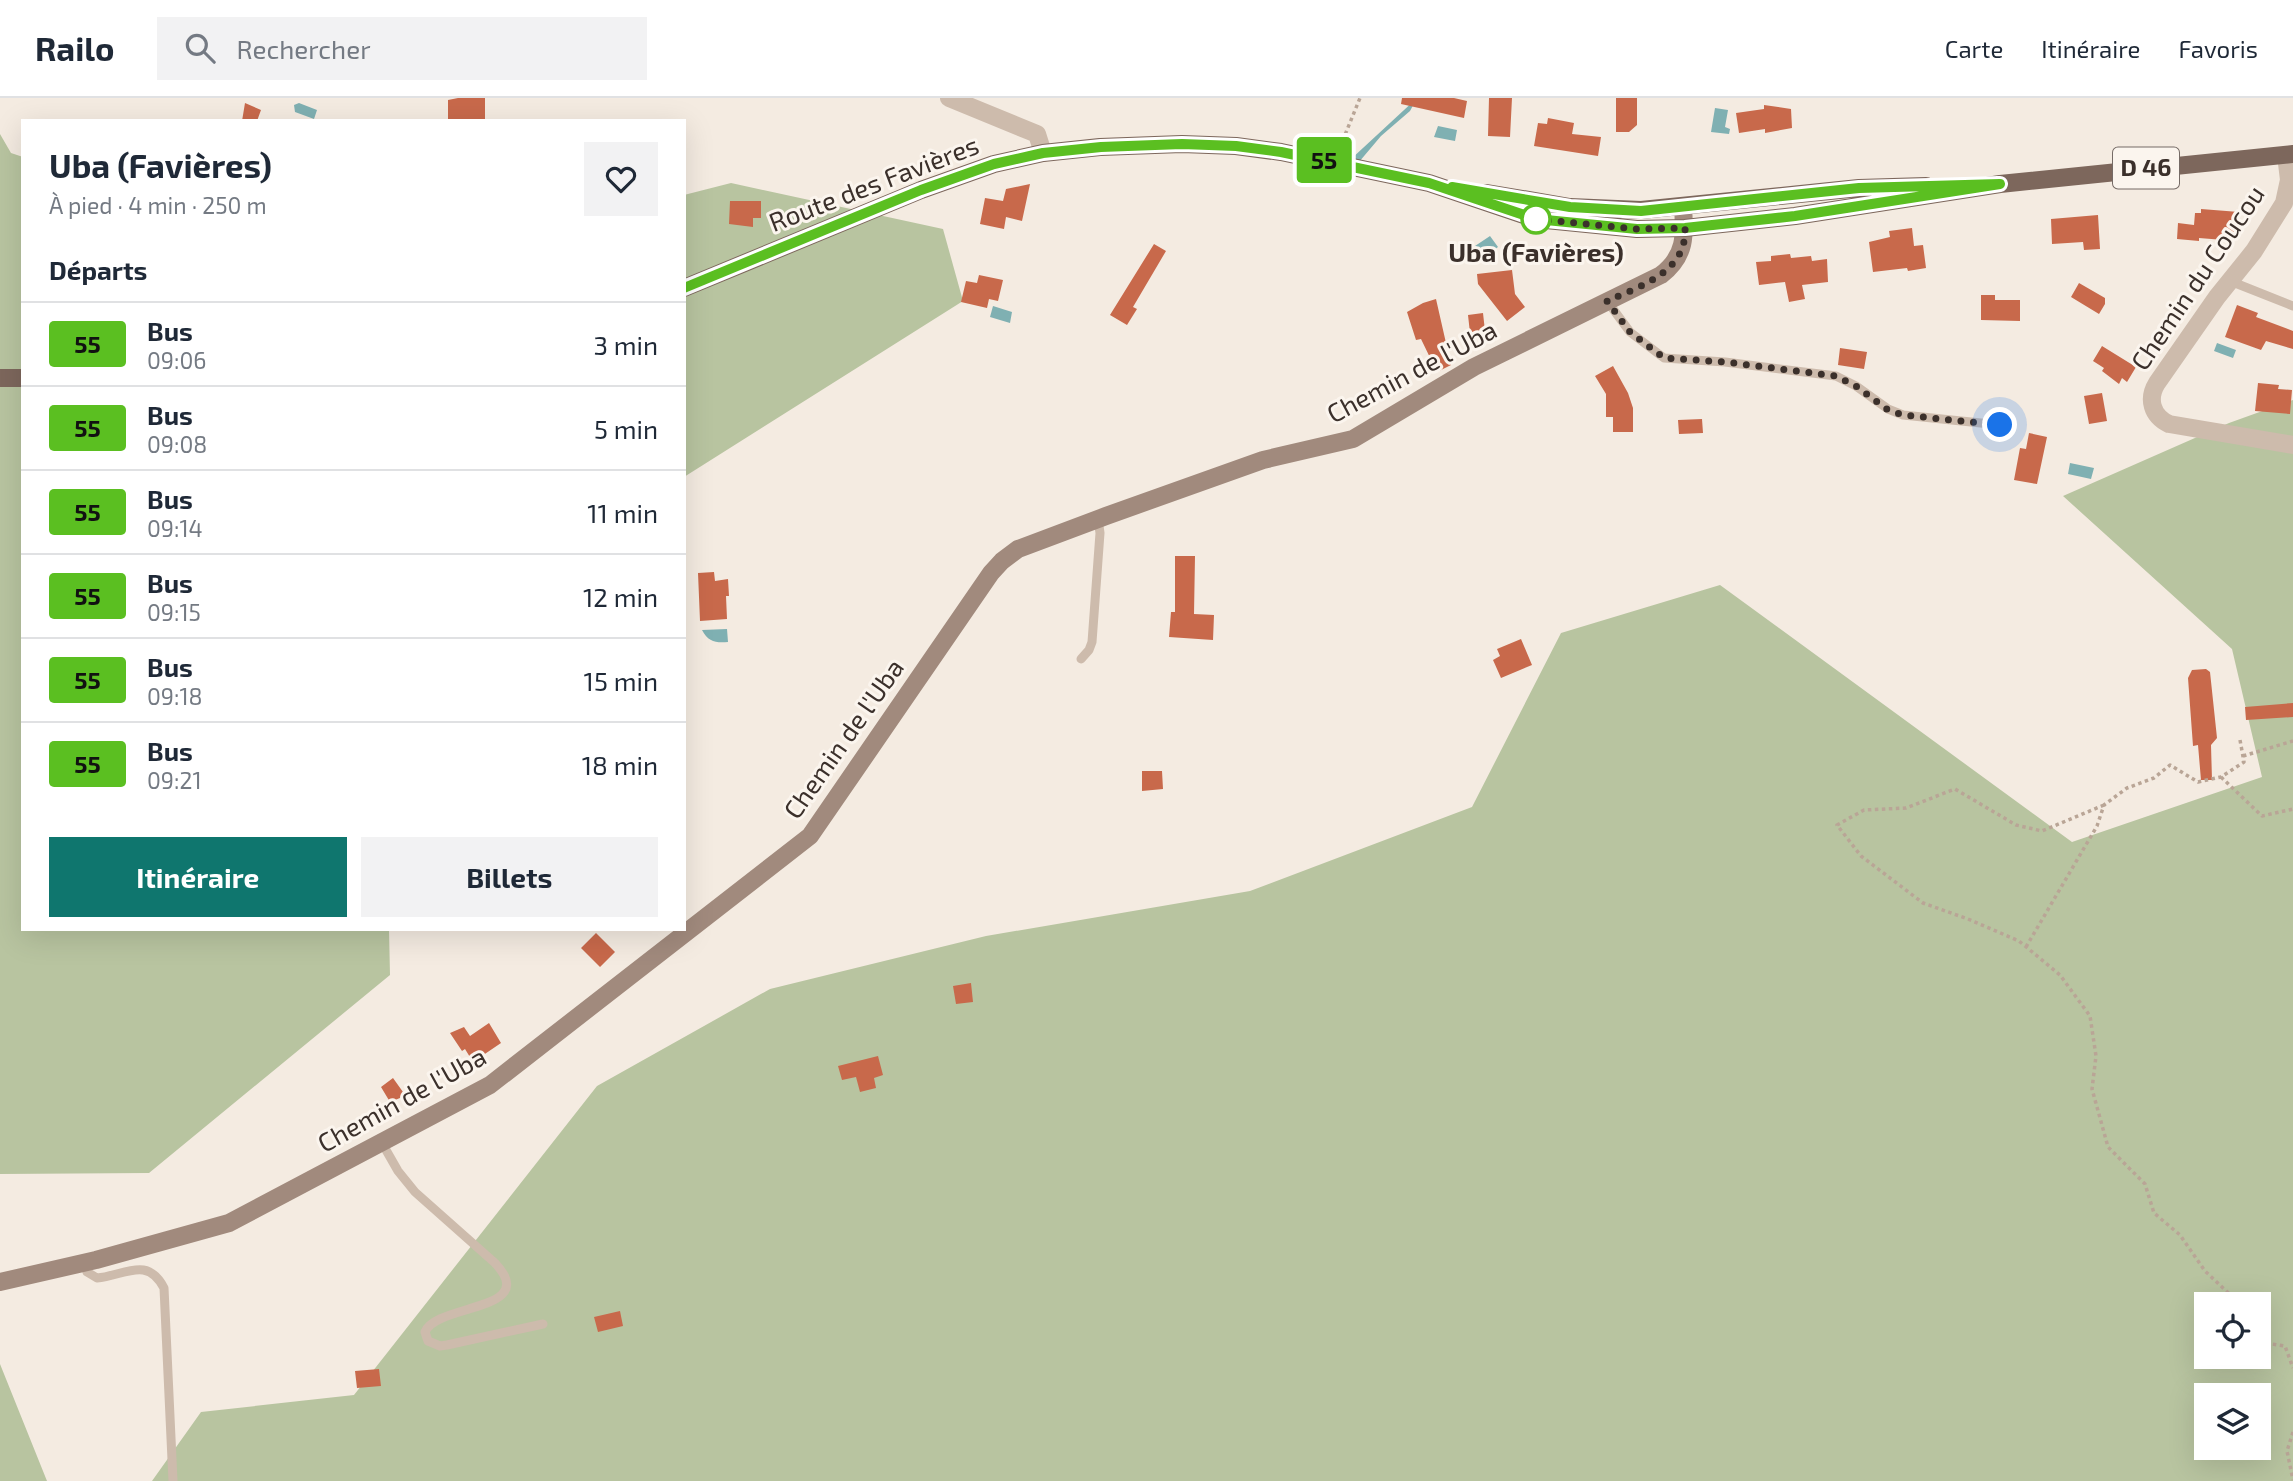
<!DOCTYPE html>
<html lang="fr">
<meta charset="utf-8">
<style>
:root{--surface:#fff;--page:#f2f2f3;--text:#1f2937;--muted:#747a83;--line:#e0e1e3;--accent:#0f766e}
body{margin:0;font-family:"Exo 2",sans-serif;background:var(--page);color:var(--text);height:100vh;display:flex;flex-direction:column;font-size:26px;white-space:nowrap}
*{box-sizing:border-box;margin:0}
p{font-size:23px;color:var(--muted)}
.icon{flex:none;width:38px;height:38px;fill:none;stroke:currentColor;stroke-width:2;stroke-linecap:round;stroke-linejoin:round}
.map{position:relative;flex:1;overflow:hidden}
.sheet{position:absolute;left:21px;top:21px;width:665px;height:812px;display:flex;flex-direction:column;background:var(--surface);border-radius:0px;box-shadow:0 7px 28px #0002}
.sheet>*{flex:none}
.badge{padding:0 14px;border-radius:5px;font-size:24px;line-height:46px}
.controls{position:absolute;left:2194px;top:1194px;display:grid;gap:14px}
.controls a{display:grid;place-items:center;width:77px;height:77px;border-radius:0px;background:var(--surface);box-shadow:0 7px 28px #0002;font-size:35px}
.you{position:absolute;width:35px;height:35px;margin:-18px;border:5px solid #fff;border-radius:50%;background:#1a73e8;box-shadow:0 0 0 10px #1a73e833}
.map>.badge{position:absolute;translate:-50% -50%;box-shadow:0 0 0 4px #fff}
h2{padding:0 28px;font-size:26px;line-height:63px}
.round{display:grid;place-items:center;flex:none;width:74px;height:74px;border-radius:0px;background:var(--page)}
.headline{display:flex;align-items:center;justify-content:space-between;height:119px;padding:0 28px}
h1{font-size:33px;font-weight:700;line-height:52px}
.button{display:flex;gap:14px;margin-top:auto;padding:14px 28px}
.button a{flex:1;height:80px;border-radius:0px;background:var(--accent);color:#fff;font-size:28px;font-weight:700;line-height:80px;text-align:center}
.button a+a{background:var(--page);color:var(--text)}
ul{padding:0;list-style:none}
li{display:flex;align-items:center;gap:21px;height:84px;padding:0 28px;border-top:2px solid var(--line)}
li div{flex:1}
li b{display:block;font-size:26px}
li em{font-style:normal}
li .badge{min-width:77px;font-weight:700;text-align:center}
header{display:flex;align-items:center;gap:42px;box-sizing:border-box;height:98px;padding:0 35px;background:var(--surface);border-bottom:2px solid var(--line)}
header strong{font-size:33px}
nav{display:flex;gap:38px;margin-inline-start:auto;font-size:24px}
.search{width:490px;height:63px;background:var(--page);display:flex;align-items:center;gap:18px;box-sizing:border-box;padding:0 24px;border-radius:0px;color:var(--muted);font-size:26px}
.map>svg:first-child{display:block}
.green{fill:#b8c4a0;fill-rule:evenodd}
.water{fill:#7fb0b2}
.building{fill:#c8694b}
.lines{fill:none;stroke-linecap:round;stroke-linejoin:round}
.path{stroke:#b9a596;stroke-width:3.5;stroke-dasharray:3.5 3.5;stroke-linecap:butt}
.lane{stroke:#cdbbac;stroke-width:9}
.street{stroke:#cdbbac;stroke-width:18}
.secondary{stroke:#a18a7d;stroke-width:18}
.primary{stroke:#7d675c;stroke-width:18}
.line-casing{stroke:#fff;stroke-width:16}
.line{stroke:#5bbf21;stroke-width:10}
.walk{stroke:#3b302b;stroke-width:7;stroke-dasharray:0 12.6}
.stop-dot{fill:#fff;stroke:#5bbf21;stroke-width:3.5}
.labels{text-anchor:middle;stroke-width:6;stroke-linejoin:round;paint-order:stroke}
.shield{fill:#fbf5ee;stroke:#756b66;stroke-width:2}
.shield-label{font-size:24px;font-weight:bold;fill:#3b302b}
.street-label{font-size:26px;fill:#3b302b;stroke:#fbf5ee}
.stop-label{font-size:26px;font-weight:bold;fill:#3b302b;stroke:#fbf5ee}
</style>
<header>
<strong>Railo</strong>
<div class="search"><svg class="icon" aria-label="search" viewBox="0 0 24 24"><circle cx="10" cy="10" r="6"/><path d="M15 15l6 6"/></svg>Rechercher</div>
<nav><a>Carte</a><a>Itinéraire</a><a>Favoris</a></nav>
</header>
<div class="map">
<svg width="2293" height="1383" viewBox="0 0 2293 1383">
<rect width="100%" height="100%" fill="#f4ebe1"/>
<path class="green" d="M0,36L11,55L23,59V831H389L390,877L149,1075L0,1076Z
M731,85L943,131L963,203L684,379V97Z
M2293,302V1383H152L201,1314L354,1297L597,988L770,891L986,838L1250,793L1472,709L1561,535L1720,487L2072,744L2262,679L2232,551L2063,398L2229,325ZM2207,1206H2259V1258H2207ZM2207,1297H2259V1349H2207Z
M0,1266L47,1383H0Z"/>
<path class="water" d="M1417,0L1410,13L1381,38L1359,64L1350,62Z
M299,5L317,12L314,21L295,14L294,7Z
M1715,10L1728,12L1725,29L1730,31L1729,36L1711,34Z
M1438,28L1457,32L1455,43L1434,39Z
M1490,138L1498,149L1477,164L1471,161L1469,152Z
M993,208L1012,214L1010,225L990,219Z
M2217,245L2236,252L2233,260L2214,253Z
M2070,365L2094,370L2091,381L2068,376Z
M727,531L728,544C716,545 708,544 702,532Z"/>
<path class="building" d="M458,0H485V21H482V23H448V2Z
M1402,0H1454L1467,3L1464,20L1401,6Z
M1489,0H1512L1510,39L1488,38Z
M1616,0H1637V27L1629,34H1616Z
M245,5L261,12L257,23H242Z
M1764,7L1791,11L1792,30L1765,35V31L1739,35L1736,15L1764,11Z
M1548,20L1574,25L1572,36L1601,39L1598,58L1534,48L1538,25L1547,26Z
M1030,86L1022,123L1006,119L1004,131L980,126L985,100L1003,103L1006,91Z
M730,103H761V120H753V129L729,126Z
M2201,111L2239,114L2236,143L2199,140V143L2177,141L2178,125L2194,127L2195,115H2201Z
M2098,117L2100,151L2084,152L2083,144L2052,146L2051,121Z
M1912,130L1914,148L1923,147L1926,170L1908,173L1907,170L1873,174L1869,144L1890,139L1889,133Z
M1154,146L1166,153L1133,209L1137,211L1127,227L1110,217Z
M1790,156L1791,160L1811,158L1812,163L1827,161L1828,184L1802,187L1805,201L1789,204L1785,184L1759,187L1756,164L1771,163V158Z
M1512,172L1515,196L1525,209L1507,223L1478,186L1477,176Z
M979,177L1003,182L998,203L989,201L987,210L961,204L966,183L977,185Z
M2079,185L2105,200V206L2099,216L2071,199Z
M1981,197H1995V202H2020V223L1981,222Z
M1436,201L1451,267L1437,274L1421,241L1416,242L1407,214L1423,205Z
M2237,207L2258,215L2256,219L2293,233V251L2266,243L2261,252L2225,239Z
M1483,215L1485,233L1470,235L1468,217Z
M2102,248L2136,269L2127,284L2122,280L2119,286L2102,273L2104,270L2093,263Z
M1840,250L1867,254L1864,271L1838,267Z
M1613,268L1628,295L1633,310V334H1613V319H1606V296L1595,278Z
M2258,285L2279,287L2278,291L2292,292L2290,316L2255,313Z
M2102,295L2107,323L2089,326L2084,298Z
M1702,321L1703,335L1679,336L1678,322Z
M2029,335L2047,339L2037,386L2014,382L2020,350L2026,351Z
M1175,458H1195L1194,516L1214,517L1213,542L1169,539L1171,514H1175Z
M714,474L715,483L728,481L729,498H726L727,521L700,523L698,475Z
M1521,541L1532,567L1501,580L1493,562L1500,558L1497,551Z
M2206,571L2210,574L2217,640L2211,647L2212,682H2201L2198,647L2193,648L2188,580L2192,572Z
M2293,605V619L2246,622L2245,609Z
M1142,673H1162L1163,691L1142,693Z
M596,835L615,854L600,869L581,850Z
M971,885L973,904L956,906L953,888Z
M489,925L501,945L473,964L465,951L462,953L450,935L464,929L470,938Z
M878,958L883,977L874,980L876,990L860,994L856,979L842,982L838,968Z
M393,980L403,994L400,1000L390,1004L381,989Z
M620,1213L623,1228L598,1234L594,1219Z
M379,1271L381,1288L357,1290L355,1273Z"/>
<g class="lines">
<path class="path" d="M1340,49L1360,0
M2243,658L2293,643
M2221,679L2262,718L2293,711
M2104,707L2042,733L2016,727L1955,691L1906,710L1864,712L1837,727L1861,758L1923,805L1968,821L2019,843L2060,877L2090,918L2096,958L2092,991L2108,1049L2145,1086L2154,1115L2180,1137L2205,1173L2240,1206
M2026,849L2097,728L2104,707L2127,690L2154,680L2170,667L2198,684L2221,679L2244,664L2240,642
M2259,1244L2285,1248L2293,1270
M2293,1334L2287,1353L2293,1382"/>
<path class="lane" d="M2230,183L2293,208
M1607,203L1630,234L1664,260L1725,264L1836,278L1856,288L1888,311L1903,317L2000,327
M1081,561L1089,552L1092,544L1100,435L1098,421
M382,1045L398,1073L415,1094L495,1165C541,1214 437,1205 425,1234L428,1243L440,1248L447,1247L543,1226
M84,1165L87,1174L97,1180C124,1178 147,1157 164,1190L173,1383"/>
<path class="street" d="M949,0L1037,36L1043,55
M2286,57L2289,82L2284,105L2254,153L2217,199L2157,285C2147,301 2152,318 2169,326L2293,347"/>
<path class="secondary" d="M0,1184L96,1162L229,1125L490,987L810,738L991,475L1002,463L1018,451L1106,418L1263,362L1353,341L1474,269L1661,177C1686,158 1685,137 1683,109"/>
<path class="primary" d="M1487,95L1570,109L1641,112L1859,90L1926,88
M684,190L921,92L994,66L1043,55L1100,49L1182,46L1236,48L1281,54L1429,85L1536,121L1637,131L1685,130L1795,118L2000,86L2293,56
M0,280H23"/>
</g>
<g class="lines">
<g class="line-casing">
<path id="line" d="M684,190L921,92L994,66L1043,55L1101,49L1182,46L1236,48L1281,54L1429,85L1536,121L1637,131L1685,130L1795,118L2000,86L1859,90L1641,113L1570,109L1452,89"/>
</g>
<use href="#line" class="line"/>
<path class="walk" d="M1536,121L1637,131L1685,130C1687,174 1641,188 1607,203L1630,234L1664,260L1725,264L1836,278L1856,288L1888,312L1903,317L2000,327"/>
</g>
<circle class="stop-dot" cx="1536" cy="121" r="14"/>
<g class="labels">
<rect class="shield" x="2113" y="49.5" width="66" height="41" rx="5"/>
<g class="shield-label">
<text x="2146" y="78">D 46</text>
</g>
<g class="street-label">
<text transform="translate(874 86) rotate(-21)" y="9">Route des Favières</text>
<text transform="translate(2198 180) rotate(-56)" y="9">Chemin du Coucou</text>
<text transform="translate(1412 274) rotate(-28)" y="9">Chemin de l'Uba</text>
<text transform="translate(844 641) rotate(-55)" y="9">Chemin de l'Uba</text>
<text transform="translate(402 1002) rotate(-29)" y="9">Chemin de l'Uba</text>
</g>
<g class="stop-label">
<text x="1536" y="164">Uba (Favières)</text>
</g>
</g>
</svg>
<div class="controls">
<a><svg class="icon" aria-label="locate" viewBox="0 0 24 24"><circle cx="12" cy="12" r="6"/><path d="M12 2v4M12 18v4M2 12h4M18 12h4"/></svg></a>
<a><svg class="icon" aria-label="layers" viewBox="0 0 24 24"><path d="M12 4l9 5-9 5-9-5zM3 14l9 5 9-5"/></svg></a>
</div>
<div class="you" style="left:2000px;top:327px"></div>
<b class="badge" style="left:1324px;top:62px;background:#5bbf21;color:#111">55</b>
<section class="sheet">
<div class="headline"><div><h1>Uba (Favières)</h1><p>À pied · 4 min · 250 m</p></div><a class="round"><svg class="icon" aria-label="heart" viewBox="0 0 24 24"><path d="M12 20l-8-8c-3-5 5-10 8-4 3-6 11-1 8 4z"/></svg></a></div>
<h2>Départs</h2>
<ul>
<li><span class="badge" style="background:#5bbf21;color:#111">55</span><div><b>Bus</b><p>09:06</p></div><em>3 min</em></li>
<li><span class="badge" style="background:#5bbf21;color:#111">55</span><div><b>Bus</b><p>09:08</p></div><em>5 min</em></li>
<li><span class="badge" style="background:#5bbf21;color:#111">55</span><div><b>Bus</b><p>09:14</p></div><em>11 min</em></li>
<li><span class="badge" style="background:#5bbf21;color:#111">55</span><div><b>Bus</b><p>09:15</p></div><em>12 min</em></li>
<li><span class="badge" style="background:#5bbf21;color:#111">55</span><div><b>Bus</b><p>09:18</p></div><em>15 min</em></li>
<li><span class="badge" style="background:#5bbf21;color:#111">55</span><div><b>Bus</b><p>09:21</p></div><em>18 min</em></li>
</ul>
<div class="button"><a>Itinéraire</a><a>Billets</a></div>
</section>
</div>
